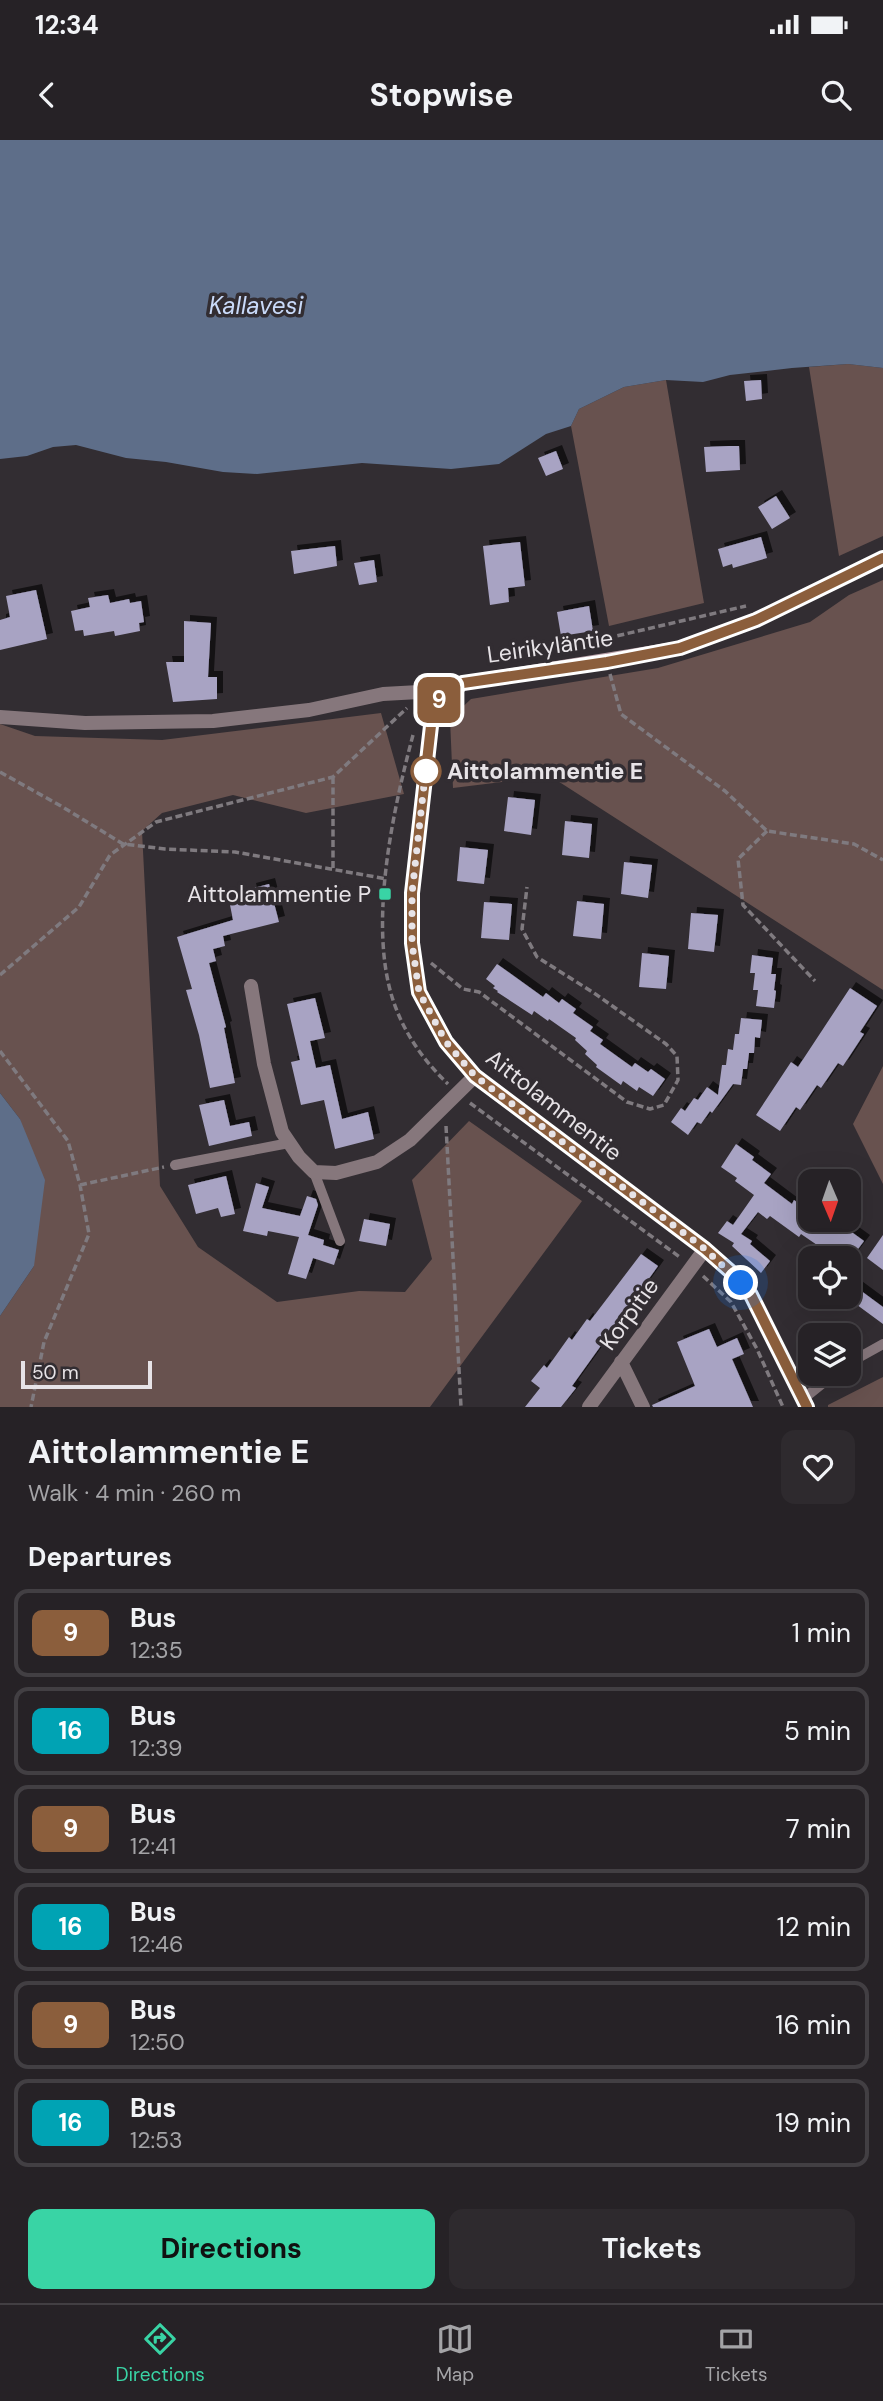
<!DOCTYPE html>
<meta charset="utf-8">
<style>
:root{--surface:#262226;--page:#2e2a2e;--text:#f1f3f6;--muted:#a4a4a7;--line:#423f43;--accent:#39d4a5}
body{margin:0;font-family:"DM Sans",sans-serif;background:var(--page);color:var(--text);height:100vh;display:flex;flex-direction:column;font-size:26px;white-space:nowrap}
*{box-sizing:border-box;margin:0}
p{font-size:23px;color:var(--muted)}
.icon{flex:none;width:38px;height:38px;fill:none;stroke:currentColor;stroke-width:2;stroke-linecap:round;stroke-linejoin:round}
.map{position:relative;height:1267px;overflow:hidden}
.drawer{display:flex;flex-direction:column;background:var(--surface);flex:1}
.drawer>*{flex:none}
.badge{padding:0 14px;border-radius:10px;font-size:24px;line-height:46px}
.needle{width:46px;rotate:178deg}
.controls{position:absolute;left:798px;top:1029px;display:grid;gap:14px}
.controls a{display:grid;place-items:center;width:63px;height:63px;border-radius:14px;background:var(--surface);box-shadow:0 7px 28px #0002,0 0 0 2px var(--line);font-size:35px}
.scale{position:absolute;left:21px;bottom:18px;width:131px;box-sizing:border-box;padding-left:7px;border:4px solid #e7e3e7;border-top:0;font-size:19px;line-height:24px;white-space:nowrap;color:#e7e3e7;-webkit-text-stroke:5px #322d32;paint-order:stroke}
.you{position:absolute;width:35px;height:35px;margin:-18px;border:5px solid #fff;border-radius:50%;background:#1a73e8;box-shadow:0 0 0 10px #1a73e833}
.map>.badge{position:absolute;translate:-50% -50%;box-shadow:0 0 0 4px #fff}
h2{padding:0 28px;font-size:26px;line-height:63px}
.round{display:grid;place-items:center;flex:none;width:74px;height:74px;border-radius:14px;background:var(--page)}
.head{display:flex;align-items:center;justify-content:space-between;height:119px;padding:0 28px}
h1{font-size:33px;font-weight:700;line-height:52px}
.button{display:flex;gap:14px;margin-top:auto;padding:14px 28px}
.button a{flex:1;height:80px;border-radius:14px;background:var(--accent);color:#111;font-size:28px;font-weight:700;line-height:80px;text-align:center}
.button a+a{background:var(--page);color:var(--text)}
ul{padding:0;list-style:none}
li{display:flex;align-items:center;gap:21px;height:88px;margin:0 14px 10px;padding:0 14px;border:4px solid var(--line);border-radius:14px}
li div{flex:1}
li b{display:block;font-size:26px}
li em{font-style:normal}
li .badge{min-width:77px;font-weight:700;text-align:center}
.status{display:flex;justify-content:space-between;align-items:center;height:49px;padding:0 35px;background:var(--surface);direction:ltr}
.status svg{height:19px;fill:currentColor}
header{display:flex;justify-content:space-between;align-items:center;height:91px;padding:0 28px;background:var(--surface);font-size:32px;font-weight:700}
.tab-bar{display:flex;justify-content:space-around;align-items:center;height:98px;border-top:2px solid var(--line);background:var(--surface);font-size:19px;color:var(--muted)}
.tab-bar a{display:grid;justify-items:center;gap:4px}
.tab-bar .selected{color:var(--accent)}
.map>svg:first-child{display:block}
.green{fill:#68524f}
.water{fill:#5e6e89}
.building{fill:#a8a3c3;filter:url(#shadow)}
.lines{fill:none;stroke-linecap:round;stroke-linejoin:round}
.path{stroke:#7f7a7f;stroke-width:3.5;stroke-dasharray:7 3.5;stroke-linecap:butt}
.lane{stroke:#86777c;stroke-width:10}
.street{stroke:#86777c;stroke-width:14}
.secondary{stroke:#b89fa7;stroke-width:14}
.line-casing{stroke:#fff;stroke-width:16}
.line{stroke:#8b5e3c;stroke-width:10}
.walk{stroke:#e7e3e7;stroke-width:7;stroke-dasharray:0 12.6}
.stop-dot{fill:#fff;stroke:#8b5e3c;stroke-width:3.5}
.poi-dot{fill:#39d4a5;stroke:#322d32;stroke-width:2.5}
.labels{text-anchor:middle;stroke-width:7;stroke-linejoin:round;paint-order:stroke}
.street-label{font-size:23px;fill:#e7e3e7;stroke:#322d32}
.stop-label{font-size:23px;font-weight:bold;fill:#e7e3e7;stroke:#322d32;text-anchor:start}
.poi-label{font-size:23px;fill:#e7e3e7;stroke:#322d32;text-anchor:end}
.water-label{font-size:24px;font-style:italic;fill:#c9daf9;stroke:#322d32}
</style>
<div class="status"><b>12:34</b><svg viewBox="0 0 49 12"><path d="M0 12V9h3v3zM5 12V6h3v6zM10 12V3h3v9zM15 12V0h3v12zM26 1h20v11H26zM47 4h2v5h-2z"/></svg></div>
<header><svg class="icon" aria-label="back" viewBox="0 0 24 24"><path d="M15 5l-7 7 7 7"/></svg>Stopwise<svg class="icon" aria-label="search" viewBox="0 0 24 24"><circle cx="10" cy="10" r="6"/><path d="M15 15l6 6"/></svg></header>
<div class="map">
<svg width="883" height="1267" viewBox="0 0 883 1267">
<defs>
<filter id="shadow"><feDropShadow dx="6" dy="-6" stdDeviation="0" flood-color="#0009"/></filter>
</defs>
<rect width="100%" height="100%" fill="#322d32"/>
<path class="green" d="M848,224L883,228V396L839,416L809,227Z
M666,240L704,463L609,486L571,286L579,269L624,247Z
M883,440V850L550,636L453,648L450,579L471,559L658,528L810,482L849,455Z
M381,573L404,654L306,673L233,655L162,673L142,691L160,1046L198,1107L277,1162L359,1151L405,1152L432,1119L412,1040L469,981L582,1061L430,1267H0V1176L34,1126L20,979L0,953V584L35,596L162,600Z
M883,926V1044L853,984Z
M883,1237V1267H828V1265Z"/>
<path class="water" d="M0,0H883V228L848,224L792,228L730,235L703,242L666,240L624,247L579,269L571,286L546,294L499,324L451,329L362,323L257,334L223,332L166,322L126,318L76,305L53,307L27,316L0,319Z
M0,953L20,979L45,1040L34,1126L0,1176Z"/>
<path class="building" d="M761,240L762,259L746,261L744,241Z
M729,306H739L740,330L706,332L704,307Z
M556,311L563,329L546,336L538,318Z
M776,356L790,378L772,389L758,367Z
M761,397L767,418L733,428L732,424L723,427L718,409Z
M520,402L525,446L508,448L509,462L490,465L483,406Z
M335,406L337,426L294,434L291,411Z
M374,420L377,442L359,445L354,423Z
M36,450L47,499L0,510V480L10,477L6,456Z
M108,455L110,463L129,459L130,463L141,461L144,482L139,483L140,491L115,496L114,491L84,496L83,490L75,491L71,471L90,467L88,458Z
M589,466L593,491L561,496L557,472Z
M184,481L211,483L208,537H217V559L173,562L166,522H184Z
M508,657L535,660L531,695L504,691Z
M565,681L592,684L589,718L562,715Z
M460,707L488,710L484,744L457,741Z
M624,722L652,725L648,758L621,754Z
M269,744L279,782L223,796L225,806L213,809L216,821L209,823L226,887L224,888L235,943L210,948L199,895L186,850L192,849L177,797L233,780L230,765L252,758L250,749Z
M577,761L604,764L601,799L573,796Z
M484,762L512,764L509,800L481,798Z
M691,773L718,775L714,812L688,809Z
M642,813L669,816L666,849L639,847Z
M752,815L773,818L771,834H776L774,850L776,851L774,868L756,866L758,850H753L755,833H750Z
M497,824L543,857L546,853L559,863L562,859L576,869L573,873L593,887L590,891L603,900L600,904L632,927L635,923L648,932L651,929L665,939L653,956L639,947L637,951L623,941L621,945L596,927L597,925L585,914L587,911L575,900L576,898L549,879L548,881L534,871L532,875L497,852L498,851L493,848L495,846L486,839Z
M850,848L877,866L860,892L864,894L843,926L838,923L821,948L817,945L800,970L796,967L780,991L756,975L791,922L798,927Z
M315,858L325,898L310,901L316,928L330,925L342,979L368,972L374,999L335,1009L324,960L301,965L291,922L300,920L287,864Z
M741,878L762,880L760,898L755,897L754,913H749L747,929H743L741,945L733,944L712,973L710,971L701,984L697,982L688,995L671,982L681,968L685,971L694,958L698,960L707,947L718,955L722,925H726L728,909L733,910L735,894H739Z
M224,960L230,986L249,982L252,996L209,1006L199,965Z
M736,1004L754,1017L752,1020L771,1034L764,1043L792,1064L794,1060L810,1072V1080H835L864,1101L849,1121V1118H842L823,1104L820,1107L801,1094L799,1097L770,1076L767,1079L758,1072L741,1094L752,1101L750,1104L770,1121L761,1133L732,1106L734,1103L718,1093L727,1081L733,1085L754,1055L735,1041L737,1038L721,1027Z
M226,1036L235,1074L221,1077L218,1068L196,1074L188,1045Z
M256,1043L269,1047L262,1068L300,1076L307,1056L316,1059L318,1065L308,1095L324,1100L323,1105L339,1110L334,1125L313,1118L306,1139L288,1134L299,1097L268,1091L267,1096L243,1091Z
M364,1079L390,1084L386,1106L359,1101Z
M883,1095V1130L867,1118Z
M641,1114L658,1126L572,1246L576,1248L561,1267H525L540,1248L531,1241L544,1225L547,1228L569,1197L572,1200L587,1179L590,1181Z
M849,1142L883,1167V1184L849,1159Z
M709,1189L717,1207L737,1198L744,1214L732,1219L753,1267H653L652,1265L695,1246L677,1202Z"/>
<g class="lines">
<path class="path" d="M556,510L746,466
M610,534L621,574L725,651L767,691L854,704L883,720
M413,595C393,670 368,784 393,860C404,893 423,920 448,944
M0,632L61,666L123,704L165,709L235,712L387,739
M333,637V731
M767,691L738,719L743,765L815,841
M431,823L463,849L479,852L627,962L650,969L664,965L678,940L677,916L666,904L594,853L537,817L522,789L527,747
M0,835L79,767L110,715L156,682L333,637L407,568
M0,911L68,1001L80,1045L89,1094L44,1202L31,1267
M470,963L681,1118
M446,986L461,1267
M80,1045L164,1027
M703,1136L731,1162L757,1209L783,1267"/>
<path class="lane" d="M175,1025L289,1003
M314,1032L340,1101
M849,1223L883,1204
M803,1259L834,1234"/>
<path class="street" d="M0,577L85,583L213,581L309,570L383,554L419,552L442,555
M251,846L264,924L282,992L299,1017L314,1032L336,1033L377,1022L410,1000L475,936
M621,1222L643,1267
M589,1267L705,1109"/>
<path class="secondary" d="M807,1267L751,1155L731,1132L705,1109L475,936L446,902L419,852L412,803V753L432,577L442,555L463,543L680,508L756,480L883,418"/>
</g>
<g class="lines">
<g class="line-casing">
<path id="line" d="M807,1267L751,1155L731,1132L705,1109L475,936L446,902L419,852L412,803V753L432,577L442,555L463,543L607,522L680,508L756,480L883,418"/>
</g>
<use href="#line" class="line"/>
<path class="walk" d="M426,631V627L412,753V803L419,852L446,902L475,936L705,1109L741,1143"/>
</g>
<circle class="stop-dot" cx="426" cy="631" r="14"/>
<rect class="poi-dot" x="378" y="747" width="14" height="14" rx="3.5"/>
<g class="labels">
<g class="street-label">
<text transform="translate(550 506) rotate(-8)" y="8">Leirikyläntie</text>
<text transform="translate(554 965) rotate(38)" y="8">Aittolammentie</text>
<text transform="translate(629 1174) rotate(-54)" y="8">Korpitie</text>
</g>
<g class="stop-label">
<text x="447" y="639">Aittolammentie E</text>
</g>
<g class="poi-label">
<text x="371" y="762">Aittolammentie P</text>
</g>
<g class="water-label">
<text x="256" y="174">Kallavesi</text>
</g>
</g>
</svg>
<div class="controls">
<a><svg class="needle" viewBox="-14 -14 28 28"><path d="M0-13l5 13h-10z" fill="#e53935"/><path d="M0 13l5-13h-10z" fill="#a4a4a7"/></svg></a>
<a><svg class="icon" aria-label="locate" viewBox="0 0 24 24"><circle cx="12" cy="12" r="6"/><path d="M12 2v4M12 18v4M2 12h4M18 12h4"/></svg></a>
<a><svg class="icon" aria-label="layers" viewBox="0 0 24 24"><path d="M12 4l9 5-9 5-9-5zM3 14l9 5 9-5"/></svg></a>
</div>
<div class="scale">50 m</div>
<div class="you" style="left:741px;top:1143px"></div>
<b class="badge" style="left:439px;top:560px;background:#8b5e3c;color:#fff">9</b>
</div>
<section class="drawer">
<div class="head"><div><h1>Aittolammentie E</h1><p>Walk · 4 min · 260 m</p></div><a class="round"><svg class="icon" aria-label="heart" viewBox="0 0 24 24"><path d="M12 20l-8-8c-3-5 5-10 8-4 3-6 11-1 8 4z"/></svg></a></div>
<h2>Departures</h2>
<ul>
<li><span class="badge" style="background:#8b5e3c;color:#fff">9</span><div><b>Bus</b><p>12:35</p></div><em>1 min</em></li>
<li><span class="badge" style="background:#00a3b4;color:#fff">16</span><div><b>Bus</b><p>12:39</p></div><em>5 min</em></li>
<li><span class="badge" style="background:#8b5e3c;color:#fff">9</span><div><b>Bus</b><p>12:41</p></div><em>7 min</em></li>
<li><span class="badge" style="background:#00a3b4;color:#fff">16</span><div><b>Bus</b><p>12:46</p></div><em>12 min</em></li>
<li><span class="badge" style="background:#8b5e3c;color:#fff">9</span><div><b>Bus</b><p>12:50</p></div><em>16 min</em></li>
<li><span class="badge" style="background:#00a3b4;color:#fff">16</span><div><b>Bus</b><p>12:53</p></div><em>19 min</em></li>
</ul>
<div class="button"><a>Directions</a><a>Tickets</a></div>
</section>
<nav class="tab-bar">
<a class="selected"><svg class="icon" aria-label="directions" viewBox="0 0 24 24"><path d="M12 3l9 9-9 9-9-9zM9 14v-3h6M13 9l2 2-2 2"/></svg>Directions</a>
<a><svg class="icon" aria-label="map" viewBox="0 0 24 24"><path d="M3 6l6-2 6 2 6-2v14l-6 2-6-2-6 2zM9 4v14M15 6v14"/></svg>Map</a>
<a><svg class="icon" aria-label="tickets" viewBox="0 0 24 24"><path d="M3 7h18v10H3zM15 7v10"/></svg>Tickets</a>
</nav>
